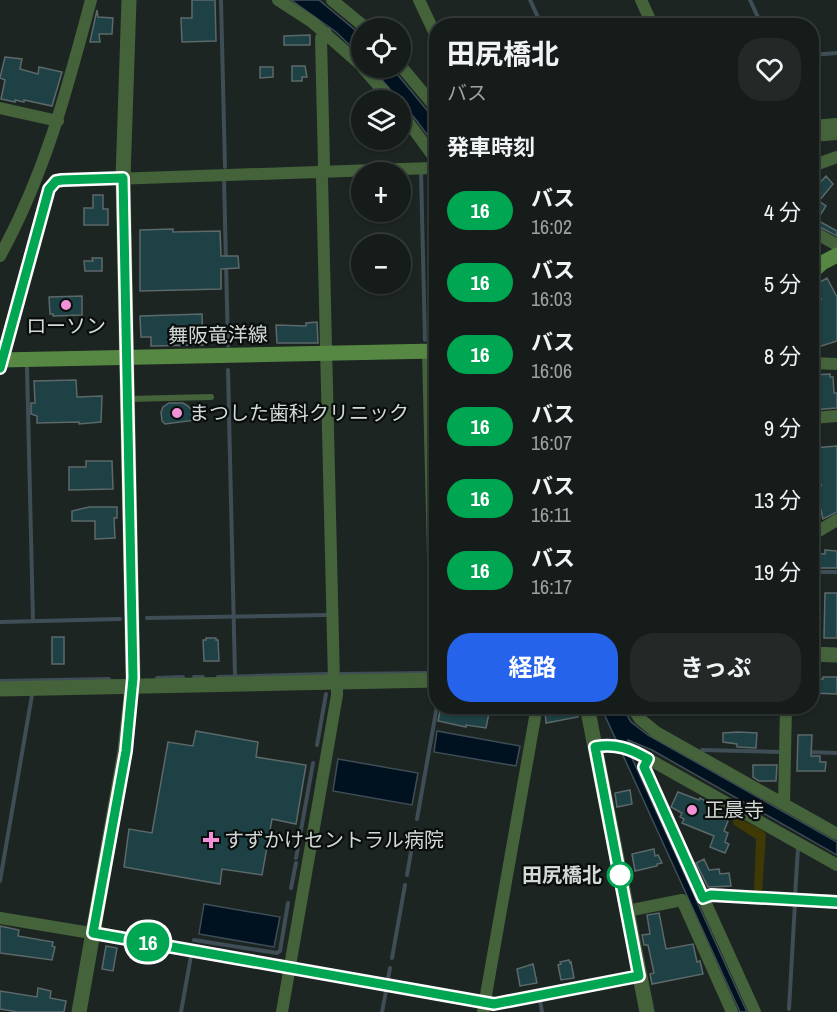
<!DOCTYPE html>
<html lang="ja">
<meta charset="utf-8">
<style>
:root{--surface:#151c1a;--page:#222927;--text:#f1f3f6;--muted:#9da1a2;--line:#343a39;--accent:#2563eb}
body{margin:0;font-family:"Archivo Narrow","Noto Sans JP",sans-serif;background:var(--page);color:var(--text);height:100vh;display:flex;flex-direction:column;font-size:22px;white-space:nowrap}
*{box-sizing:border-box;margin:0}
p{font-size:20px;color:var(--muted)}
.icon{flex:none;width:33px;height:33px;fill:none;stroke:currentColor;stroke-width:2;stroke-linecap:round;stroke-linejoin:round}
.map{position:relative;flex:1;overflow:hidden}
.sheet{position:absolute;left:429px;top:18px;width:390px;height:696px;display:flex;flex-direction:column;background:var(--surface);border-radius:24px;box-shadow:0 2px 4px #0004,0 0 0 2px var(--line)}
.sheet>*{flex:none}
.badge{padding:0 12px;border-radius:20px;font-size:21px;line-height:39px}
.tools{position:absolute;left:351px;top:18px;display:grid;gap:12px}
.tools a{display:grid;place-items:center;width:60px;height:60px;border-radius:50%;background:var(--surface);box-shadow:0 2px 4px #0004,0 0 0 2px var(--line);font-size:30px}
.map>.badge{position:absolute;translate:-50% -50%;box-shadow:0 0 0 3px #fff}
h2{padding:0 18px;font-size:22px;line-height:54px}
.round{display:grid;place-items:center;flex:none;width:63px;height:63px;border-radius:24px;background:var(--page)}
.overview{display:flex;align-items:center;justify-content:space-between;height:102px;padding:0 18px}
h1{font-size:28px;font-weight:700;line-height:45px}
.button{display:flex;gap:12px;margin-top:auto;padding:12px 18px}
.button a{flex:1;height:69px;border-radius:24px;background:var(--accent);color:#fff;font-size:24px;font-weight:700;line-height:69px;text-align:center}
.button a+a{background:var(--page);color:var(--text)}
ul{padding:0;list-style:none}
li{display:flex;align-items:center;gap:18px;height:72px;padding:0 18px}
li div{flex:1}
li b{display:block;font-size:22px}
li em{font-style:normal}
li .badge{min-width:66px;font-weight:700;text-align:center}
.map>svg:first-child{display:block}
.green{fill:#3e3905}
.water{fill:#00111f;stroke:#3f4d56;stroke-width:1.5}
.lines{fill:none;stroke-linecap:round;stroke-linejoin:round}
.stream{stroke:#3f4d56;stroke-width:4}
.building{fill:#1d4144;stroke:#5c6869;stroke-width:1.5}
.service{stroke:#45633a;stroke-width:6}
.minor{stroke:#45633a;stroke-width:12}
.tertiary{stroke:#45633a;stroke-width:15}
.secondary{stroke:#578843;stroke-width:15}
.line-casing{stroke:#fff;stroke-width:14}
.line{stroke:#00a651;stroke-width:9}
.poi-dot{fill:#f391d6;stroke:#090d0c;stroke-width:2}
.stop-dot{fill:#fff;stroke:#00a651;stroke-width:3}
.labels{text-anchor:middle;stroke-width:4.5;stroke-linejoin:round;paint-order:stroke}
.poi-label{font-size:20px;fill:#d3d9d7;stroke:#090d0c;text-anchor:start}
.street-label{font-size:20px;fill:#d3d9d7;stroke:#090d0c}
.stop-label{font-size:20px;font-weight:bold;fill:#d3d9d7;stroke:#090d0c;text-anchor:end}
</style>
<div class="map">
<svg width="837" height="1012" viewBox="0 0 837 1012">
<rect width="100%" height="100%" fill="#1c2522"/>
<path class="green" d="M735,816L762,830L766,834L762,893H755L754,889L756,839L734,825L732,818Z"/>
<path class="water" d="M291,0H319L361,35V56L336,32Z
M372,68H392L436,121V147L417,121Z
M601,707H622L631,722L648,735L837,842V855L652,750L628,740L631,756L747,1012H740Z
M437,731L520,746L516,766L434,752Z
M338,759L418,773L412,805L333,791Z
M204,904L280,917L274,947L199,934Z"/>
<g class="lines">
<path class="stream" d="M221,0L225,167
M530,0L542,26
M750,0L762,26
M812,55L837,53
M421,172L425,340
M224,179L228,346
M27,367L33,621
M228,370L235,676
M812,572H837
M147,618L328,615
M0,622L120,619
M341,674L432,673
M194,677H203
M218,677L327,674
M157,678L183,677
M0,681L109,679
M317,745L326,694
M702,750L781,752
M808,752L837,753
M417,819L437,706
M296,858L313,763
M407,875L415,829
M0,881L32,695
M291,888L296,863
M795,896L798,848
M194,940L277,953L280,951L288,903
M392,958L405,885
M388,979L390,968
M540,1000L542,1012
M789,1009L795,903
M181,1012L191,956
M382,1012L386,991"/>
</g>
<path class="building" d="M192,0H215L216,41L182,42L181,18H192Z
M97,10L98,17L113,18L112,34H99L100,42H90Z
M310,35V45H284V36Z
M5,57L22,59L20,69L38,74L39,67L62,72L52,106L24,100V102L15,100V102L1,99L5,80L0,78Z
M292,66H305L307,77H302V81H292Z
M260,67H273V77L260,78Z
M826,176L833,184L819,201L826,206L817,220L837,231V236L812,223V191Z
M93,195H103V209H108V225H84V208H93Z
M173,229V232L220,231L221,256H238L239,268L221,269V289L140,291V230Z
M92,258H102V271H85L84,261H93Z
M827,278L837,297V341L812,349V322L819,320L812,303L821,299L813,286Z
M82,296V315L53,316V314H50L49,297Z
M202,314L203,345L151,346V337H141L140,316Z
M317,322L318,343H277L276,325L306,326V323Z
M830,374V377H833L834,393H837V408L812,410V375Z
M76,380L77,397L102,396L101,422L79,424V422L37,423V416L31,414V403H35L34,381Z
M169,403H183L188,406L192,410L196,420L165,424L162,421L161,412L163,407Z
M837,446V512L823,519L821,510L812,513V488L821,486L817,468H814L813,448Z
M86,461H112L113,489L69,490V467H86Z
M89,507H117V518H114L115,538L95,539V521H72V511Z
M825,550L837,551V568H812V553L825,554Z
M825,593H837V638H824Z
M52,637H64V664H52Z
M206,638H216V640H218L219,661H204L203,640H206Z
M823,677H837V694L812,693V679H823Z
M441,706L489,713L486,728L466,725V727L438,721Z
M561,706H577L578,717L546,723L545,710Z
M196,731L258,742L256,757L306,765L296,824L272,819L262,875L222,869L220,884L124,867L129,829L152,833L168,742L193,746Z
M738,732L757,733L756,748L737,747V744L723,742V733Z
M798,735H812L811,756H820V762H826L825,771H797Z
M753,765H777L776,781H759L753,777Z
M630,790L632,804L617,807L615,793Z
M678,792L699,800L700,798L711,804L706,812L728,821L724,831L728,833L725,842L729,844L725,853L710,847L714,836L682,823L684,819L680,817L682,813L671,807Z
M654,849L655,856L658,855L662,863L657,864V866L635,871L632,854Z
M704,859L709,870L719,869L720,874L729,873L731,886L708,887L696,863Z
M659,913L666,949L693,944L697,962L700,961L703,974L652,984L650,974L654,973L648,945H644L642,935L650,934L647,915Z
M0,926L19,930L18,936L53,942L52,946L55,947L52,960L0,953Z
M106,946L117,948L113,971L102,969Z
M569,960L570,963L571,962L574,978L561,980L558,965L561,964L560,962Z
M533,964L537,983L520,986L517,969Z
M38,988L51,991L50,998L66,1001L64,1012H18L0,1009V991L37,997Z"/>
<g class="lines">
<path class="service" d="M128,399L211,397"/>
<path class="minor" d="M278,0L312,22L362,66
M332,0L366,28
M419,0L436,36
M641,0L653,26
M326,33L321,38L324,164L322,178L334,682
M400,65L436,108
M363,68L391,100
M0,108L58,121
M400,111L436,160
M812,126L837,124
M812,136L837,134
M812,166L837,157
M812,231L837,245
M0,256C45,174 67,90 91,0
M428,351L436,680
M812,363L837,364
M0,366L49,189L56,181L431,168L436,165
M812,418L837,416
M812,535L837,520
M631,706L640,719L656,732L837,834
M595,747L606,745L629,748L837,865
M648,759L644,767L755,1012
M784,804L786,706
M703,898L711,895L837,901
M627,911L682,900L732,1012
M0,918L139,941L494,1004L640,976
M282,1012L337,695V682
M483,1012L537,706"/>
<path class="tertiary" d="M812,654L837,655
M0,689L436,680
M587,706L647,1012
M79,1012L125,751L133,678L123,178L129,0"/>
<path class="secondary" d="M812,272L822,263L837,255
M0,360L436,351"/>
</g>
<g class="lines">
<g class="line-casing">
<path id="line" d="M0,368L49,189L56,181L62,180L123,178L133,678L126,751L93,933L494,1004L639,976L595,747C616,743 631,749 648,759L644,767L703,898L711,895L837,902"/>
</g>
<use href="#line" class="line"/>
</g>
<g class="poi-dot">
<circle cx="66" cy="305" r="6"/>
<circle cx="177" cy="413" r="6"/>
<circle cx="692" cy="810" r="6"/>
<path d="M208 831h6v6h6v6h-6v6h-6v-6h-6v-6h6z"/>
</g>
<circle class="stop-dot" cx="620" cy="875" r="12"/>
<g class="labels">
<g class="poi-label">
<text x="66" y="333" text-anchor="middle">ローソン</text>
<text x="189" y="420">まつした歯科クリニック</text>
<text x="704" y="817">正晨寺</text>
<text x="224" y="847">すずかけセントラル病院</text>
</g>
<g class="street-label">
<text transform="translate(218 335) rotate(-1)" y="7">舞阪竜洋線</text>
</g>
<g class="stop-label">
<text x="602" y="882">田尻橋北</text>
</g>
</g>
</svg>
<div class="tools">
<a><svg class="icon" aria-label="locate" viewBox="0 0 24 24"><circle cx="12" cy="12" r="6"/><path d="M12 2v4M12 18v4M2 12h4M18 12h4"/></svg></a>
<a><svg class="icon" aria-label="layers" viewBox="0 0 24 24"><path d="M12 4l9 5-9 5-9-5zM3 14l9 5 9-5"/></svg></a>
<a>+</a>
<a>−</a>
</div>
<b class="badge" style="left:148px;top:942px;background:#00a651;color:#fff">16</b>
<section class="sheet">
<div class="overview"><div><h1>田尻橋北</h1><p>バス</p></div><a class="round"><svg class="icon" aria-label="heart" viewBox="0 0 24 24"><path d="M12 20l-8-8c-3-5 5-10 8-4 3-6 11-1 8 4z"/></svg></a></div>
<h2>発車時刻</h2>
<ul>
<li><span class="badge" style="background:#00a651;color:#fff">16</span><div><b>バス</b><p>16:02</p></div><em>4 分</em></li>
<li><span class="badge" style="background:#00a651;color:#fff">16</span><div><b>バス</b><p>16:03</p></div><em>5 分</em></li>
<li><span class="badge" style="background:#00a651;color:#fff">16</span><div><b>バス</b><p>16:06</p></div><em>8 分</em></li>
<li><span class="badge" style="background:#00a651;color:#fff">16</span><div><b>バス</b><p>16:07</p></div><em>9 分</em></li>
<li><span class="badge" style="background:#00a651;color:#fff">16</span><div><b>バス</b><p>16:11</p></div><em>13 分</em></li>
<li><span class="badge" style="background:#00a651;color:#fff">16</span><div><b>バス</b><p>16:17</p></div><em>19 分</em></li>
</ul>
<div class="button"><a>経路</a><a>きっぷ</a></div>
</section>
</div>
